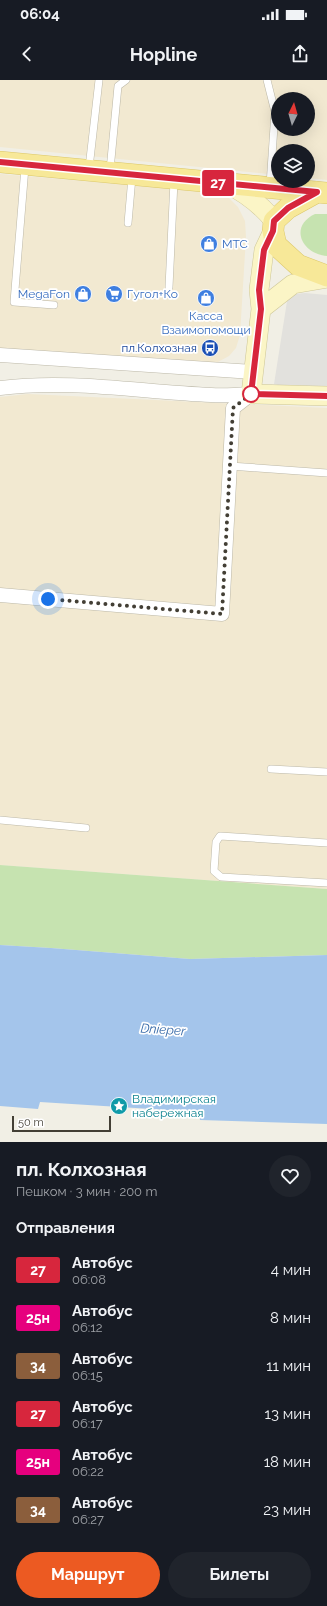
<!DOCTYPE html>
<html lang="ru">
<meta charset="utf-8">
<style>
:root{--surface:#171b24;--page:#20242c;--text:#f1f3f6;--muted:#9ea1a6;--accent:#ec5a22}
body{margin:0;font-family:Raleway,sans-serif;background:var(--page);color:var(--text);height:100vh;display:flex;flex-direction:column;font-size:15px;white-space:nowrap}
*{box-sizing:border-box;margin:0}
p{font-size:13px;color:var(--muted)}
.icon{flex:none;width:22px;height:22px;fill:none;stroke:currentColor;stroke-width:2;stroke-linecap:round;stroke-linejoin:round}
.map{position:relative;height:1062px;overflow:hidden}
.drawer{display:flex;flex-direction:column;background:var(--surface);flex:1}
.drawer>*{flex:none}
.badge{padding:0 8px;border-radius:3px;font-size:14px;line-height:26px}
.needle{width:26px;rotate:5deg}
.buttons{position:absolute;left:271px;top:12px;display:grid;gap:8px}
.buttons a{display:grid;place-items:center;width:44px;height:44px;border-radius:50%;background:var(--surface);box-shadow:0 4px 16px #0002;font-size:20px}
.scale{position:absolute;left:12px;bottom:10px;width:99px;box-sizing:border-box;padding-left:4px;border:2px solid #433f35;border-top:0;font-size:11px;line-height:14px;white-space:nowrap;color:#433f35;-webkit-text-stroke:3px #fff;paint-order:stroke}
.you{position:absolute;width:20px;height:20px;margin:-10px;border:3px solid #fff;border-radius:50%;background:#1a73e8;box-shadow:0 0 0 6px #1a73e833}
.map>.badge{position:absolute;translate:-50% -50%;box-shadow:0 0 0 2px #fff}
h2{padding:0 16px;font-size:15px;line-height:36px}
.round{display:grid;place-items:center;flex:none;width:42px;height:42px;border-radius:21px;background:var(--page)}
.overview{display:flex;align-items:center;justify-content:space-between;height:68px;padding:0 16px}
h1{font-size:19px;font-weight:700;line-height:30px}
.primary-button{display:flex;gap:8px;margin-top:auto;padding:8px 16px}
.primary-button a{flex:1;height:46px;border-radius:24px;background:var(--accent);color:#fff;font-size:16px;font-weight:700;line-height:46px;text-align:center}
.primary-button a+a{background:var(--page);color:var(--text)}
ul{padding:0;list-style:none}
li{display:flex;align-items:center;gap:12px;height:48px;padding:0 16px}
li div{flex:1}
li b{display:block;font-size:15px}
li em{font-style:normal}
li .badge{min-width:44px;font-weight:700;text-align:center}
.status{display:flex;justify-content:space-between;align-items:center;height:28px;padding:0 20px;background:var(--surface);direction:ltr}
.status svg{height:11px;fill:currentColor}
header{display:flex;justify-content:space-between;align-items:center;height:52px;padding:0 16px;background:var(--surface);font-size:18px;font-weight:700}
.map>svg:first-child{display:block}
.commercial{fill:#f2e9d1;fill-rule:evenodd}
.green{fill:#c6e3b0}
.parking{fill:#e2e1dd}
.water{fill:#a4c5eb}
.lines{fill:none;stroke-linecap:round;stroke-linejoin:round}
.service-casing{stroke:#bcb8a8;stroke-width:8}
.minor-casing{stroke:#bcb8a8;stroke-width:15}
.secondary-casing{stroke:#cec797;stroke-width:20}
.primary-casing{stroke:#dbc769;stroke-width:22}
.service{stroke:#fff;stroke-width:7}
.minor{stroke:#fff;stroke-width:14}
.secondary{stroke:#fbf5c6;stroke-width:19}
.primary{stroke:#f7e898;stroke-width:21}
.line-casing{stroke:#fff;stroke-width:9}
.line{stroke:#d7263d;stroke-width:6}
.walk{stroke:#433f35;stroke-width:4;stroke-dasharray:0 7.2}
.stop-dot{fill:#fff;stroke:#d7263d;stroke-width:2}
.labels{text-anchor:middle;stroke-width:3.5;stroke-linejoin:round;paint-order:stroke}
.shop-label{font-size:12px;fill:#366cbe;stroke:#fff;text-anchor:start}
.transit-label{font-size:12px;fill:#164399;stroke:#fff;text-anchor:end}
.culture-label{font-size:12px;fill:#0d838f;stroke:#fff;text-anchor:start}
.water-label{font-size:13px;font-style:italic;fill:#3669a8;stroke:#fff}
</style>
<div class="status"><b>06:04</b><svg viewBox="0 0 49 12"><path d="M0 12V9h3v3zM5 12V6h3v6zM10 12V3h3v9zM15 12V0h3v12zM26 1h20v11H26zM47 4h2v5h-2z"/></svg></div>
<header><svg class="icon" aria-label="back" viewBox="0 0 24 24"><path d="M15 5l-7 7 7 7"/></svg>Hopline<svg class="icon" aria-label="share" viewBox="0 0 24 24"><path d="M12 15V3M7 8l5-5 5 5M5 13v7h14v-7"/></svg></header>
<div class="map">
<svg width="327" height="1062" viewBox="0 0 327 1062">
<rect width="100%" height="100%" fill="#f1efe5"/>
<path class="commercial" d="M0,0H327V100L308,98V71H278V95L0,67ZM278,19H308V49H278Z
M0,94L213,112L228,117L238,127L245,141L246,157L240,255L236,268L229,276L218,282L207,283L0,268Z
M28,314L327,328V809L0,785V317Z"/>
<path class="green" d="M315,134H327V176C301,174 289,146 315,134Z
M0,785L327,809V875L190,879L51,868L0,865Z"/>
<path class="parking" d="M305,213L327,215V306L278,305L274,304L288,215Z"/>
<path class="water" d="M0,865L51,868L190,879L327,875V1044L200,1040L199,1032L40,1022L38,1029L0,1026Z"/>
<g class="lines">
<g class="service-casing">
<path id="service" d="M267,0L275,32L270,105
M25,87L14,222L54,225
M89,88L99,0
M110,90L118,6L126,0
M128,143L132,97
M169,207L174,101
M230,386L327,393
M271,689L327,692
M0,740L86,748
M327,763L220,756L216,762L214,791L221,797L327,803"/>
</g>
<g class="minor-casing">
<path id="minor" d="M0,275L253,292
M0,308C70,299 141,312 211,315C224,316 237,315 251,314
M0,515L222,534L233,328L251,314"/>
</g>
<g class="secondary-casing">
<path id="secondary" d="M226,103C245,113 261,124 274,141
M273,151L264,170L259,210L261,229L251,314L327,316
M261,229L293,204L327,198"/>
</g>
<g class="primary-casing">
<path id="primary" d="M0,82L327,113
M317,112L288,128L274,141L273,151L276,165L298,185L327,196"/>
</g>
<use href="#service" class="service"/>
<use href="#minor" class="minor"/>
<use href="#secondary" class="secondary"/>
<use href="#primary" class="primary"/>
</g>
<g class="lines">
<g class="line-casing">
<path id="line" d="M0,82L317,112L288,128L274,141L273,151L264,170L259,210L261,229L251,314L327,316"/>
</g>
<use href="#line" class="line"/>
<path class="walk" d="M48,519L222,534L233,328L251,314"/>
</g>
<defs>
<g id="shop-disc" transform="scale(0.9)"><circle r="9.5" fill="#3f7fe0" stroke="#fff"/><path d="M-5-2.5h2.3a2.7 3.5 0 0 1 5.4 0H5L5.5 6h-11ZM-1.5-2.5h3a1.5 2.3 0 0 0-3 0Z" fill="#fff"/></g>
<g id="supermarket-disc" transform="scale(0.9)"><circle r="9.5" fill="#3f7fe0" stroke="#fff"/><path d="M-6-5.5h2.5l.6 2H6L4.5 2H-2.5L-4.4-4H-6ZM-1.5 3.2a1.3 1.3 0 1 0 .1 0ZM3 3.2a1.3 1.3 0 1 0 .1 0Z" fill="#fff"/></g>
<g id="bus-disc" transform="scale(0.9)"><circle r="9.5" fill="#1a4fb4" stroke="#fff"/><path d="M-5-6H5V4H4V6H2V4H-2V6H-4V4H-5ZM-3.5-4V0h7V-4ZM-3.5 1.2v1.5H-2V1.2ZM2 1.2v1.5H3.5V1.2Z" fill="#fff"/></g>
<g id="sight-disc" transform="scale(0.9)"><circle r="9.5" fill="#0f9aa8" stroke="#fff"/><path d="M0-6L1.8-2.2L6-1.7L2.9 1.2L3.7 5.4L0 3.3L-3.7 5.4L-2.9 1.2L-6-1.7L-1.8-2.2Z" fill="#fff"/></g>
</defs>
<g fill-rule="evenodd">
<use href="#shop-disc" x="209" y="164"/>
<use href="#shop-disc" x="83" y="214"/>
<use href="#supermarket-disc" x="114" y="214"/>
<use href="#shop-disc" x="206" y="218"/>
<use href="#bus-disc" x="210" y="268"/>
<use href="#sight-disc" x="119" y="1026"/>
</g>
<circle class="stop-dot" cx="251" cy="314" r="8"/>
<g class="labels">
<g class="shop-label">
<text x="222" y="168">МТС</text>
<text x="70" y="218" text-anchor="end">MegaFon</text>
<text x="127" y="218">Гугол+Ко</text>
<text x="206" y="240" text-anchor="middle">Касса<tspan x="206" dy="14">Взаимопомощи</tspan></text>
</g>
<g class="transit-label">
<text x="197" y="272">пл.Колхозная</text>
</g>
<g class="culture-label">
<text x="132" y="1023">Владимирская<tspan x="132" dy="14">набережная</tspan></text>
</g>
<g class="water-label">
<text transform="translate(163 949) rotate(4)" y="5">Dnieper</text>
</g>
</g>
</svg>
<div class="buttons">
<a><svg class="needle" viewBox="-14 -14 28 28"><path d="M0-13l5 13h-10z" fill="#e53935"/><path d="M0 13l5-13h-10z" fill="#9ea1a6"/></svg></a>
<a><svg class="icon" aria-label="layers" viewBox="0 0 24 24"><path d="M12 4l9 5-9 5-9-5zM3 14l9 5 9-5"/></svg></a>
</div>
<div class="scale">50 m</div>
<div class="you" style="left:48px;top:519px"></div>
<b class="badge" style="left:218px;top:103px;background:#d7263d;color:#fff">27</b>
</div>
<section class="drawer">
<div class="overview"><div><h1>пл. Колхозная</h1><p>Пешком · 3 мин · 200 m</p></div><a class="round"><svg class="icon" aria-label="heart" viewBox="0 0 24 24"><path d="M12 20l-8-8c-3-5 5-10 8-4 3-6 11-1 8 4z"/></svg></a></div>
<h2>Отправления</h2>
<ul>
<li><span class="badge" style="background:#d7263d;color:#fff">27</span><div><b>Автобус</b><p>06:08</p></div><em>4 мин</em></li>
<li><span class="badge" style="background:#e6007e;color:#fff">25н</span><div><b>Автобус</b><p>06:12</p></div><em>8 мин</em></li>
<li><span class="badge" style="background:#8b5e3c;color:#fff">34</span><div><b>Автобус</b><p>06:15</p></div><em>11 мин</em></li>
<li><span class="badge" style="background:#d7263d;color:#fff">27</span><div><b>Автобус</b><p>06:17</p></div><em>13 мин</em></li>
<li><span class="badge" style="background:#e6007e;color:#fff">25н</span><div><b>Автобус</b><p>06:22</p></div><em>18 мин</em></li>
<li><span class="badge" style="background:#8b5e3c;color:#fff">34</span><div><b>Автобус</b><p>06:27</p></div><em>23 мин</em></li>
</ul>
<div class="primary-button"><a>Маршрут</a><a>Билеты</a></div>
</section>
